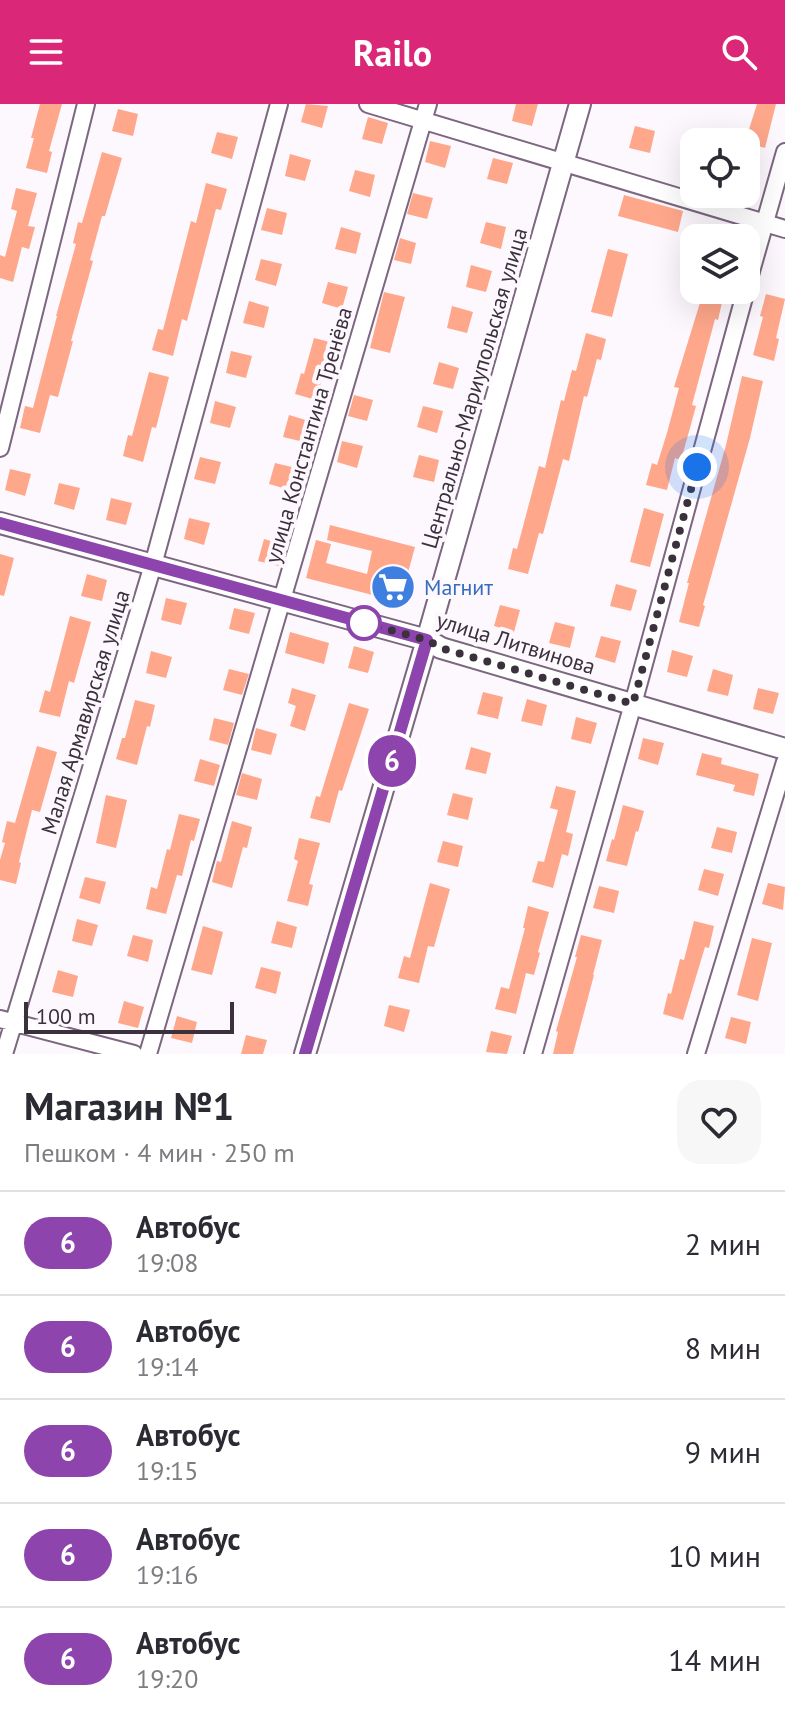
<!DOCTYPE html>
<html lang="ru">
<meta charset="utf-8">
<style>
:root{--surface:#fff;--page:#f7f7f7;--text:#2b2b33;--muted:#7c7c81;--line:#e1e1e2;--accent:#db2777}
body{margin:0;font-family:"PT Sans",sans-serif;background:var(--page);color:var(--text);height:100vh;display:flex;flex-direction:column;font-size:30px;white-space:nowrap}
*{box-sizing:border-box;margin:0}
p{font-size:26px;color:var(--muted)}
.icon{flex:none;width:44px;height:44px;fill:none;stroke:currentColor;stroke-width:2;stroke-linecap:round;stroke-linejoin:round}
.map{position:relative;height:950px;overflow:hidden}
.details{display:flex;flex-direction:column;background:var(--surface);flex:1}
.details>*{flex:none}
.badge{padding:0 16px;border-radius:26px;font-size:28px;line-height:52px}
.tools{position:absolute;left:680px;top:24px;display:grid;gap:16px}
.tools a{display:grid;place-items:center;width:80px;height:80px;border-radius:16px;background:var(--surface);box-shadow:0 8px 32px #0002;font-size:40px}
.scale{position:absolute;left:24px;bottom:20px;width:210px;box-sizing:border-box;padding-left:8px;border:4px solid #3b313d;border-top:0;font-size:22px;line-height:28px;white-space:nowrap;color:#3b313d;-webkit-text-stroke:6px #fdf8fe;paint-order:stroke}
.you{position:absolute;width:40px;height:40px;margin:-20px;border:6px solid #fff;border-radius:50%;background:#1a73e8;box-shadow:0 0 0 12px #1a73e833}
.map>.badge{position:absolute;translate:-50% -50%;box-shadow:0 0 0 4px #fff}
.round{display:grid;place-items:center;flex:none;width:84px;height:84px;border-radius:24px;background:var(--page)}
.overview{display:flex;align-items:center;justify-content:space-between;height:136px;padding:0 24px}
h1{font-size:38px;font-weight:800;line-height:60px}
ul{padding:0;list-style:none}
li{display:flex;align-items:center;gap:24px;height:104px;padding:0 24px;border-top:2px solid var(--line)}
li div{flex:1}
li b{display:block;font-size:30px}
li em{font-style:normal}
li .badge{min-width:88px;font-weight:700;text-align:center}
header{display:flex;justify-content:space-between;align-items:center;height:104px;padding:0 24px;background:var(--accent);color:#fff;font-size:36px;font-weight:800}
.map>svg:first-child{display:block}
.building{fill:#fea78b}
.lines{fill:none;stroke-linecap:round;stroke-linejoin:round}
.minor-casing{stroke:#7c6680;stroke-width:20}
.tertiary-casing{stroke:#7c6680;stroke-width:24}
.minor{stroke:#fff;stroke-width:16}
.tertiary{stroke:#fff;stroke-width:20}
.line-casing{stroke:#fff;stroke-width:18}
.line{stroke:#8e44ad;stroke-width:12}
.walk{stroke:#3b313d;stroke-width:8;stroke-dasharray:0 14.4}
.stop-dot{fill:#fff;stroke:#8e44ad;stroke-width:4}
.labels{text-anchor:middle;stroke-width:8;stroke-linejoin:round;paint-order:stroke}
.street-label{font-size:22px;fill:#3b313d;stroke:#fdf8fe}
.shop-label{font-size:22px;fill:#366cbe;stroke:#fdf8fe;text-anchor:start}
</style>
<header><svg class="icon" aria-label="menu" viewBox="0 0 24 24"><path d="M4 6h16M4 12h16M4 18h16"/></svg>Railo<svg class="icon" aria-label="search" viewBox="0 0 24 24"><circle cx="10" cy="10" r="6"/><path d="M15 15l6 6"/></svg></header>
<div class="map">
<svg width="785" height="950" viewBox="0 0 785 950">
<rect width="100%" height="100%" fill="#fdf8fe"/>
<path class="building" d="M40,0H62L49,47L52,48L47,69L26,64L34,34H31Z
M306,0L328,2L322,24L301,18Z
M516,0H538L532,22L512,17Z
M757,0H776L765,44L745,38Z
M118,5L138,10L133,32L112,27Z
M368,13L388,19L382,40L362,35Z
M635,22L655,27L650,49L629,44Z
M217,28L238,33L232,55L211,49Z
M430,37L451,42L445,64L425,58Z
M102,48L122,54L105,112H102L90,156L93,157L71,237H73L58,293L50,291L40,329L20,324L25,302L33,304L57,212H56L76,140L73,139L78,118L82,119Z
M290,50L311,56L305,77L285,72Z
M493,54L513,59L507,80L487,75Z
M355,66L375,71L370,93L349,87Z
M746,68L759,71L750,103L746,102Z
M206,79L227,85L221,106L216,105L187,217L182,215L173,252L152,246L158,225L163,226L191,117L196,119Z
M16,84L37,89L28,122L35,123L29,145L22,143L13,178L0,174V151L5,153L17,107L11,105Z
M413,89L433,94L427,115L407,110Z
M624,91L683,107L678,128L618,112Z
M267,104L287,109L282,131L261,126Z
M486,118L506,123L501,145L480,139Z
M719,121L751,129L749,134H715Z
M341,123L361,129L356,150L335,145Z
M400,134L416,139L411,160L394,156Z
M608,145L628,150L612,213L591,208Z
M261,155L282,160L276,182L255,176Z
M471,161L492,167L486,188L466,183Z
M328,178L348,183L342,205L322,199Z
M384,188L405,193L390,249L370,244Z
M703,189L723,194L718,216L715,215L692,301L696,302L690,324L681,356L675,354L667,386L646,381L652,359L657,361L667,329L679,284L674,283Z
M766,190L785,195L776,234L779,235L774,257L753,251L763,213L760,212Z
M249,197L269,203L264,224L243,219Z
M452,202L473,208L467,229L447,224Z
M586,229L606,235L601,256L597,255L587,293L584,292L569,357L563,355L543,430L539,429L528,470L508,465L513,444L517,445L539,362L545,364L561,296L564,297L572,266L576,267Z
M314,234L334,239L329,260H326L316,296L295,290L301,269L304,270Z
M231,247L252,252L246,274L226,269Z
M439,258L459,264L453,285L433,280Z
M149,268L169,273L156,324L152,323L143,358L123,352L128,331L132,332Z
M742,272L763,277L750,334L703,501L705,502L699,523L679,518L689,479H687L726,341Z
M354,291L373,296L367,317L348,312Z
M215,297L236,303L230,324L210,319Z
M423,302L443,307L437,329L417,323Z
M289,311L309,317L304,338L283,333Z
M342,337L363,342L357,364L337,358Z
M419,351L439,356L434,378L413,373Z
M200,353L221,358L215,380L194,375Z
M275,359L296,364L290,386L269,380Z
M10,365L31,370L25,392L5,386Z
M59,379L80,384L74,406L54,400Z
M111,394L132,399L126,421L106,416Z
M644,404L664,410L650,463L630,458Z
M189,414L210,419L204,441L184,435Z
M330,421L415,443L400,498L306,474L316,436L331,440L326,459L367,470L372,447L327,436Z
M264,435L284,441L279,462L258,457Z
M0,450L14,454L4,492L0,491Z
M87,470L107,476L102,497L81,492Z
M616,480L637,486L631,507L610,502Z
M166,494L187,499L181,521L161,516Z
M500,501L520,506L514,528L494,522Z
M234,504L255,509L249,530L229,525Z
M70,512L91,518L74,579L69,577L60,613L39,608L45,586L50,588Z
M555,518L575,523L570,544L549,539Z
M290,528L329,539L324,560L285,549Z
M601,532L621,537L615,559L595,553Z
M354,542L374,548L368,569L348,564Z
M672,546L693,552L687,573L667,568Z
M151,547L172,553L166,574L146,569Z
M229,565L249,570L242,591L223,586Z
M713,565L733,571L728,592L707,587Z
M292,584L316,591L305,627L290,622L296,602L288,599Z
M758,584L779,589L773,610L753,605Z
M483,588L503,593L498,615L477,610Z
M527,595L547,601L542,622L521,617Z
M135,596L155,601L150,623L147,622L137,661L116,655L122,634H125Z
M349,599L369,605L342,687L339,686L330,719L310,714L316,692L320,693Z
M576,613L597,619L591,640L571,635Z
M214,614L234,619L228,641L209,636Z
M256,624L277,630L271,651L251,646Z
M643,634L664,639L658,661L638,655Z
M37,642L57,648L40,708L32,706L19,758L21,759L16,780L0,776V756L5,739L2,738L7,717L15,719Z
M471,643L491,649L486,670L465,665Z
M702,649L722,654L721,660L759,670L754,692L733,687L735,681L696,671Z
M200,655L220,661L214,682L194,677Z
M242,669L262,675L257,696L236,691Z
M556,682L576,687L566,728L573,730L568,752L562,750L553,784L532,778L538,757L544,758L558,706L550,704Z
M453,689L473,694L468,716L447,711Z
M106,691L127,696L116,744L96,739Z
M623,701L644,707L638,728L636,727L627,762L606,757L612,735L614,736Z
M179,710L200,715L194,737L191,736L182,772L177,771L166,810L146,805L151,783L157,785L167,745L170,746Z
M232,717L252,723L247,744L243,743L232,784L212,778L217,757L221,758Z
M717,723L737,728L732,749L711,744Z
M299,734L320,739L309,780L313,781L308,802L287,797L298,757L294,755Z
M443,737L463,742L458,763L437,758Z
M704,765L724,770L718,792L698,786Z
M85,773L106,778L100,800L79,794Z
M430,779L450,785L434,843L428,842L419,879L398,874L404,852L410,854Z
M768,779L785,783L783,806L762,800Z
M599,782L619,787L614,809L593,804Z
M528,802L549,808L538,848L540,849L534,871L526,869L516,910L495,905L501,883L509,885L525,824H523Z
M77,815L98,821L92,842L72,837Z
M277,817L297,823L292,844L271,839Z
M694,817L714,822L709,844L705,843L683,916L663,910L668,889L671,890L680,855L684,856Z
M203,822L223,828L212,871L191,866Z
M133,831L153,836L148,858L127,852Z
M581,831L602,836L593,871H594L573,950H553L558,928L556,927L577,853H575Z
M752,834L772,839L758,897L737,891Z
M261,863L281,868L276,890L255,884Z
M58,866L78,872L73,893L52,888Z
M124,897L144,903L138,924L118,919Z
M389,901L410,906L404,928L384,922Z
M177,912L197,918L192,939L171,934Z
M731,913L751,918L746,940L725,934Z
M491,927L512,932L507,950L486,948Z
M246,931L267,936L263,950H241Z"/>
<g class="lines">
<g class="minor-casing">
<path id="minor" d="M368,0L785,125
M746,185L785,48
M0,344L86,0
M0,915L134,950
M4,950L153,461L279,0
M148,950L428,0
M533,950L633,600L746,186
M696,950L785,658"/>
</g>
<g class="tertiary-casing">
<path id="tertiary" d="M0,419L427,536L441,544L785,645
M305,950L427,536L580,0"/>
</g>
<use href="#minor" class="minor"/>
<use href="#tertiary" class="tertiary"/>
</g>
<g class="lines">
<g class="line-casing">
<path id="line" d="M0,419L427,536L305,950"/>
</g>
<use href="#line" class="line"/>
<path class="walk" d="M364,519L427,536L441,544L633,600L697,363"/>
</g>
<defs>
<g id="supermarket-disc" transform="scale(2.3)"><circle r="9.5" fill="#3f7fe0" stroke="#fdf8fe"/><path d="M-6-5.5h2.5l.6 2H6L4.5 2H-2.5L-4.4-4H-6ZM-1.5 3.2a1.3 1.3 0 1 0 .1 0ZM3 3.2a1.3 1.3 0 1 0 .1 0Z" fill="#fff"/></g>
</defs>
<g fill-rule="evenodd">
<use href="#supermarket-disc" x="393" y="483"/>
</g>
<circle class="stop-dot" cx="364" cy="519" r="16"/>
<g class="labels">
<g class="street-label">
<text transform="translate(474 284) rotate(-74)" y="8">Центрально-Мариупольская улица</text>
<text transform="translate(308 331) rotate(-74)" y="8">улица Константина Тренёва</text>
<text transform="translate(516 539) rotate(17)" y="8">улица Литвинова</text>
<text transform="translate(85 608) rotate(-73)" y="8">Малая Армавирская улица</text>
</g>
<g class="shop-label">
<text x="424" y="491">Магнит</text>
</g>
</g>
</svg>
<div class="tools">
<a><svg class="icon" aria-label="locate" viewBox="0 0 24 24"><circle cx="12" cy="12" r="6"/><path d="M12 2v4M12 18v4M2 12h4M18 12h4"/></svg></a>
<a><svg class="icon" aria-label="layers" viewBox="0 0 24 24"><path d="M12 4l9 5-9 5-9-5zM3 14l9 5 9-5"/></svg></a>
</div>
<div class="scale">100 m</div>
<div class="you" style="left:697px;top:363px"></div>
<b class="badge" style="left:392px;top:657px;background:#8e44ad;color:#fff">6</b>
</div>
<section class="details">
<div class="overview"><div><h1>Магазин №1</h1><p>Пешком · 4 мин · 250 m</p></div><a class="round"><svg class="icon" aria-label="heart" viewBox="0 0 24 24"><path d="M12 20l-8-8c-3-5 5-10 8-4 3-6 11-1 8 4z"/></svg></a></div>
<ul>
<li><span class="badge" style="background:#8e44ad;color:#fff">6</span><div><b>Автобус</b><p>19:08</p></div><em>2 мин</em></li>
<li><span class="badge" style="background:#8e44ad;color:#fff">6</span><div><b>Автобус</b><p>19:14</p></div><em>8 мин</em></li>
<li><span class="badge" style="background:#8e44ad;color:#fff">6</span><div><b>Автобус</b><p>19:15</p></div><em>9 мин</em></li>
<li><span class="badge" style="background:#8e44ad;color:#fff">6</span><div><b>Автобус</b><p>19:16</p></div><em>10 мин</em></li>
<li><span class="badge" style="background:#8e44ad;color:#fff">6</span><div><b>Автобус</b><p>19:20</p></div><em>14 мин</em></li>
</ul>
</section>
